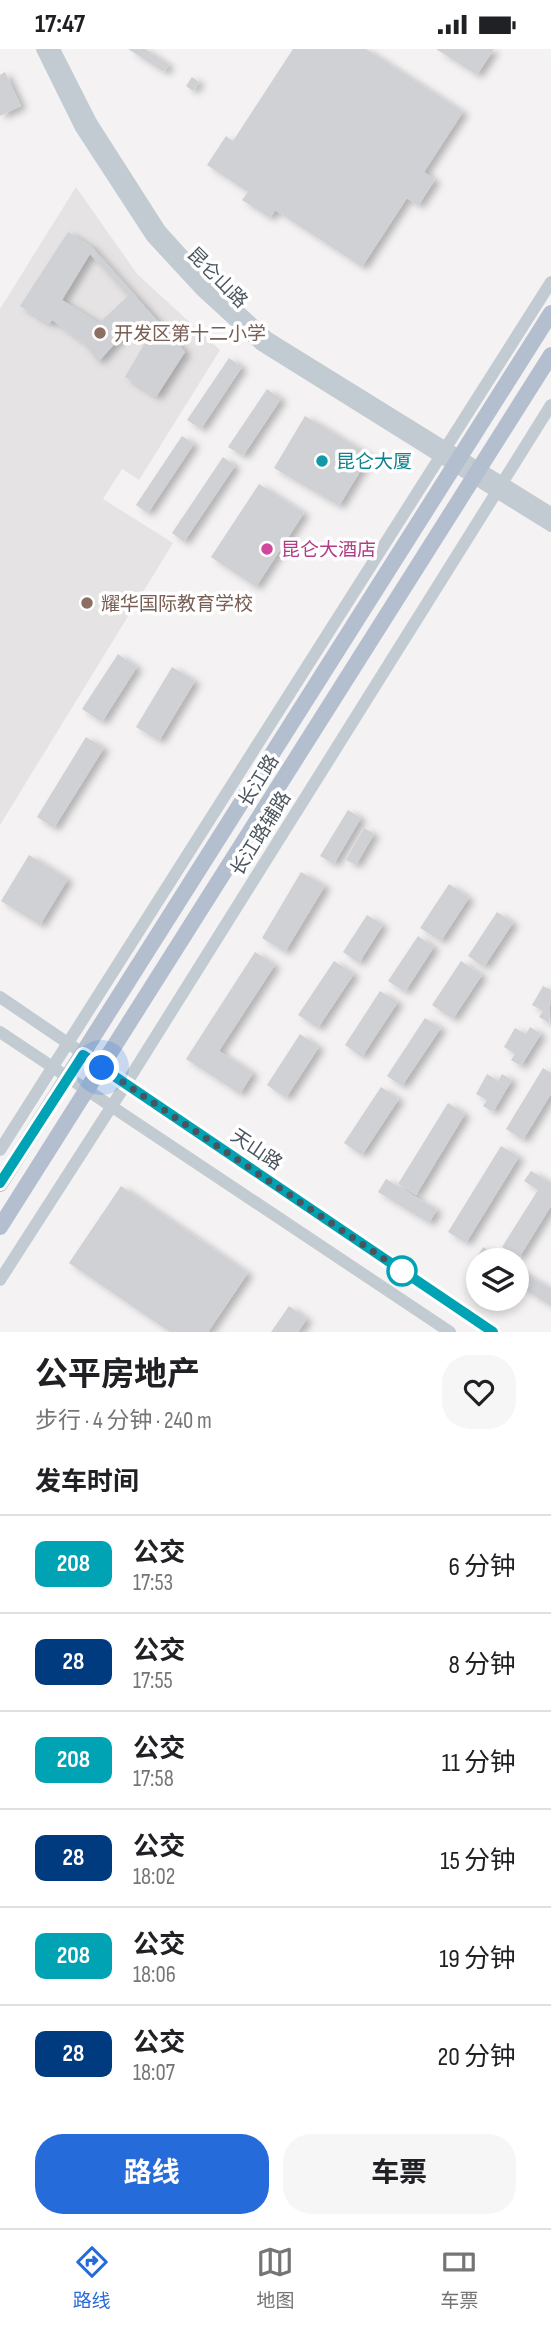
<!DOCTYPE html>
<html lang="zh">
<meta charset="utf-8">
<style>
:root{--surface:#fff;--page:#f6f6f6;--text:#202124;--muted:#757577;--line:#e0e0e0;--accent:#266bda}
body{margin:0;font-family:"Sofia Sans Condensed","Noto Sans SC",sans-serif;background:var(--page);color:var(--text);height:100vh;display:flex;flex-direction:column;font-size:26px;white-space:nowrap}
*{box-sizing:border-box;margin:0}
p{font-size:23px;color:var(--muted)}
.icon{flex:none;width:38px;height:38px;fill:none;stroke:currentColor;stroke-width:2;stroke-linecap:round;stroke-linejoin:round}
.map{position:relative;height:1283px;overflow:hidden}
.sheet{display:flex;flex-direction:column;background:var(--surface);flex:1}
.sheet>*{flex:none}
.badge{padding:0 14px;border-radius:10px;font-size:24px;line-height:46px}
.controls{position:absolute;left:466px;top:1199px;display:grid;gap:14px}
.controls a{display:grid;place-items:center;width:63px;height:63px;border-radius:50%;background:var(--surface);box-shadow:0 4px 10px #0003;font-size:35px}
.you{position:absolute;width:35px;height:35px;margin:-18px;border:5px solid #fff;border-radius:50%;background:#1a73e8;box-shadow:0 0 0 10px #1a73e833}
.map>.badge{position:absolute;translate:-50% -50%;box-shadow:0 0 0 4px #fff}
h2{padding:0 35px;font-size:26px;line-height:63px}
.round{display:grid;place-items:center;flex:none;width:74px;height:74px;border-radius:28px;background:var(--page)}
.summary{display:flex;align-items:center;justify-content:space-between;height:119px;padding:0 35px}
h1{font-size:33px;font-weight:700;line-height:52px}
.button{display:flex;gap:14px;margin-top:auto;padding:14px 35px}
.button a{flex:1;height:80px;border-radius:28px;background:var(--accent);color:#fff;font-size:28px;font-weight:700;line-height:80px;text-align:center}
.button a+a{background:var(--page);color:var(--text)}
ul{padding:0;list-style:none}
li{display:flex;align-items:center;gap:21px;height:98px;padding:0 35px;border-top:2px solid var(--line)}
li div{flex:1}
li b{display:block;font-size:26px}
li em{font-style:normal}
li .badge{min-width:77px;font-weight:700;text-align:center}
.status{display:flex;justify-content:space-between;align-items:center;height:49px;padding:0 35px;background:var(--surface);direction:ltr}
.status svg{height:19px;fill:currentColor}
.dock{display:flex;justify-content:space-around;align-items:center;height:98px;border-top:2px solid var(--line);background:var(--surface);font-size:19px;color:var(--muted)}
.dock a{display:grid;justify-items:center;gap:4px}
.dock .on{color:var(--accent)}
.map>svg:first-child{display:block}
.education{fill:#e5e3e3}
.building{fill:#cfd1d5;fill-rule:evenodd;filter:url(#shadow)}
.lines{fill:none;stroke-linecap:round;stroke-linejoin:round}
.minor{stroke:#c3cbd2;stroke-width:12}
.major{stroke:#b3bfce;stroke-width:16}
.line-casing{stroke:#fff;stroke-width:16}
.line{stroke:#00a3b4;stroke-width:10}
.walk{stroke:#4a545e;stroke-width:7;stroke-dasharray:0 12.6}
.education-dot{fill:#8d6e63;stroke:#fff;stroke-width:2.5}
.culture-dot{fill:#0f9aa8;stroke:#fff;stroke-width:2.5}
.hotel-dot{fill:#d1479c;stroke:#fff;stroke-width:2.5}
.stop-dot{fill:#fff;stroke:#00a3b4;stroke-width:3.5}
.labels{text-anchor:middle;stroke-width:7;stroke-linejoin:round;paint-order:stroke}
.street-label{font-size:19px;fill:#4a545e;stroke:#fff}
.education-label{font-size:19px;fill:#785e54;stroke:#fff;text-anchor:start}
.culture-label{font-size:19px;fill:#0d838f;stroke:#fff;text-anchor:start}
.hotel-label{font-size:19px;fill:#b23c85;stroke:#fff;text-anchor:start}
</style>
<div class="status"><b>17:47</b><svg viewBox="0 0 49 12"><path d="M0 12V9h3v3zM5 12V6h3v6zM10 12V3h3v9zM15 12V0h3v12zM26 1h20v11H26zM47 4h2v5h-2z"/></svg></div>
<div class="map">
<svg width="551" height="1283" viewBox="0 0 551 1283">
<defs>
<filter id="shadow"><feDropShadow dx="5.5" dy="3" stdDeviation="3.5" flood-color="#0004"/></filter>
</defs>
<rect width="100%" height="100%" fill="#f4f2f2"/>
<path class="education" d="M76,138L137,225L220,301L139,431L122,420L103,450L173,494L0,776V260Z"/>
<path class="building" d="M128,0H145L169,16L164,23Z
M293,0H366L463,63L424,123L435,131L418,157L407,149L362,218L275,161L270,169L242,151L248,143L207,116L226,87L233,92Z
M436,0H494L477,26Z
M5,23L21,57L0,67V26Z
M192,28L199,33L193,42L186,37Z
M68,183L91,197L185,303L156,348L125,328L146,292L131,277L98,313L84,294L52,271L49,275L20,257ZM90,205L128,247L99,274L62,251Z
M229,309L242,318L201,380L187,371Z
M267,340L281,350L243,407L228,398Z
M305,367L370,406L339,457L274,419Z
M182,387L194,395L148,464L136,456Z
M223,408L235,417L184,493L172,484Z
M259,435L304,464L256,538L211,508Z
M118,605L137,618L102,673L82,660Z
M172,618L195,632L159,692L136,678Z
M86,688L104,699L54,779L37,768Z
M348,761L361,769L334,815L320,807Z
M364,779L374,785L356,816L346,811Z
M29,806L68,830L40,876L1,852Z
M301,823L325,837L285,903L262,889Z
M449,835L469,849L441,892L420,879Z
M497,863L513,874L484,918L468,907Z
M367,866L383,876L359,914L343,903Z
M418,887L434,898L405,943L388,932Z
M255,903L275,916L219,1002L253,1024L240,1045L186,1010Z
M334,912L354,925L318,979L298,966Z
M461,912L482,926L453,970L432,956Z
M543,937L551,941L549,974L539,968L543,962L532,956Z
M380,942L398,953L362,1008L345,996Z
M425,969L441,979L402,1037L387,1027Z
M530,978L541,985L521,1017L511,1011L515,1005L504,998L515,979L526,985Z
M300,985L319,998L286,1049L267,1036Z
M543,1019L551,1024V1045L523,1091L506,1080Z
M487,1025L498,1032L502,1025L512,1031L493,1063L483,1057L487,1051L476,1045Z
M381,1038L399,1050L362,1106L344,1094Z
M448,1054L465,1065L416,1146L398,1135Z
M501,1097L519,1108L466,1194L448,1183Z
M531,1122L551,1134V1157L519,1209L502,1198L538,1141L524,1132Z
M386,1130L437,1161L429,1174L378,1143Z
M121,1137L248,1224L208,1283H170L69,1214Z
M483,1198L504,1211H475Z
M516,1219L551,1240V1257L516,1235Z
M289,1257L307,1270L298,1283H271Z"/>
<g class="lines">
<path class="minor" d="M42,0L81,79L152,188L201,241L261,296L551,477
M54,0L91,73L160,181L206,232L267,288L551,464
M0,948L493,1283
M0,983L450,1283
M0,1101L551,233
M0,1231L126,1035L551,356"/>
<path class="major" d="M0,1135L551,264
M0,1178L551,306"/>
</g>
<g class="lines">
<g class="line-casing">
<path id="line" d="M0,1134L83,1006L493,1283"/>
</g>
<use href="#line" class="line"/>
<path class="walk" d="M102,1019L402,1222"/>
</g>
<g class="education-dot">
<circle cx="100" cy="284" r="7"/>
<circle cx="87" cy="554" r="7"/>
</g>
<circle class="culture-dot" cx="322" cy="412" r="7"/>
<circle class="hotel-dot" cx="267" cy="500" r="7"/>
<circle class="stop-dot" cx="402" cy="1222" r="14"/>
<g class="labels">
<g class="street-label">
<text transform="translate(218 228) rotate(45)" y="7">昆仑山路</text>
<text transform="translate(258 731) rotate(-58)" y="7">长江路</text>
<text transform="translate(260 784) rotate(-58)" y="7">长江路辅路</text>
<text transform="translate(257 1100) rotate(34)" y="7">天山路</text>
</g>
<g class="education-label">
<text x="114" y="291">开发区第十二小学</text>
<text x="101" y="561">耀华国际教育学校</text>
</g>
<g class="culture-label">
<text x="336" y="419">昆仑大厦</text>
</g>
<g class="hotel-label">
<text x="281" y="507">昆仑大酒店</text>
</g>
</g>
</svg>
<div class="controls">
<a><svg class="icon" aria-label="layers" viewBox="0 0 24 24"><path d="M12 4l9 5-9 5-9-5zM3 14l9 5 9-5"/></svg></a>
</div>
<div class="you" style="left:102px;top:1019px"></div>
</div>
<section class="sheet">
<div class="summary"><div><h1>公平房地产</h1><p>步行 · 4 分钟 · 240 m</p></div><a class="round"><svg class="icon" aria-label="heart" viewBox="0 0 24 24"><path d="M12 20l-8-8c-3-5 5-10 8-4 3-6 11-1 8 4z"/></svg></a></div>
<h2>发车时间</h2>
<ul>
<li><span class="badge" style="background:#00a3b4;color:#fff">208</span><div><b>公交</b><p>17:53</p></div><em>6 分钟</em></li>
<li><span class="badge" style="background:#003b80;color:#fff">28</span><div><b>公交</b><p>17:55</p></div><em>8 分钟</em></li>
<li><span class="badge" style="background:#00a3b4;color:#fff">208</span><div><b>公交</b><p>17:58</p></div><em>11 分钟</em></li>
<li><span class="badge" style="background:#003b80;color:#fff">28</span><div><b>公交</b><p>18:02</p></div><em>15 分钟</em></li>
<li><span class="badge" style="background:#00a3b4;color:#fff">208</span><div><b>公交</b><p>18:06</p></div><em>19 分钟</em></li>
<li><span class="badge" style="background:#003b80;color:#fff">28</span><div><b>公交</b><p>18:07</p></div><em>20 分钟</em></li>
</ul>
<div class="button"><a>路线</a><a>车票</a></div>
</section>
<nav class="dock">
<a class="on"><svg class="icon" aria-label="directions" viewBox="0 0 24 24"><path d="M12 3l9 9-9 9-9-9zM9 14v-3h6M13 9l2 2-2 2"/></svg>路线</a>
<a><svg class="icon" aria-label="map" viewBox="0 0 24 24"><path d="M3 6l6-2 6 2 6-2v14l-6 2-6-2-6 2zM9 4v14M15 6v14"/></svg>地图</a>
<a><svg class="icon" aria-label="tickets" viewBox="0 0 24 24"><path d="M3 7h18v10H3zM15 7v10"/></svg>车票</a>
</nav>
